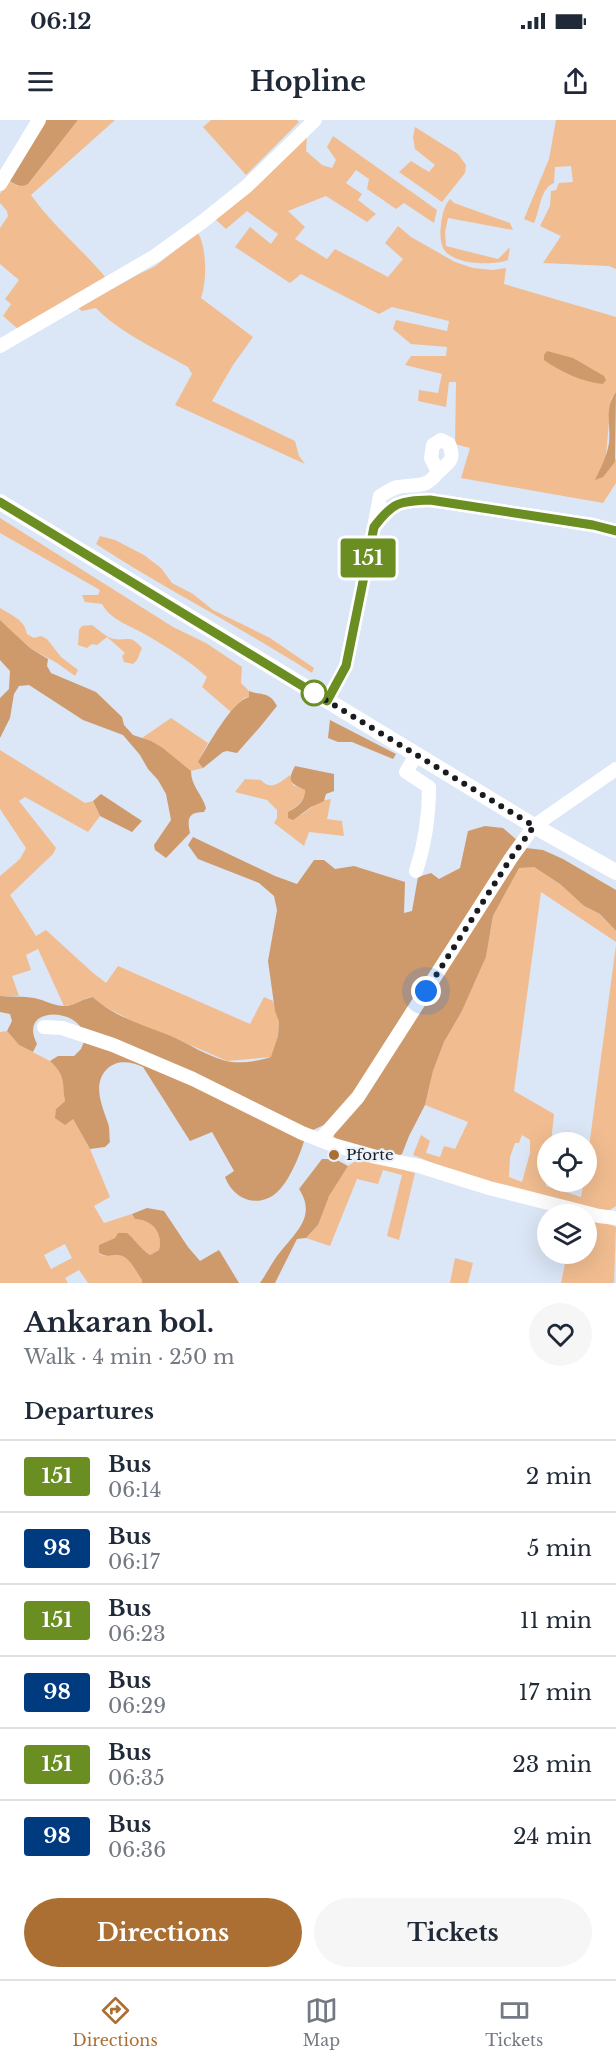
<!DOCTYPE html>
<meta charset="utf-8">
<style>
:root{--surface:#fff;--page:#f6f6f7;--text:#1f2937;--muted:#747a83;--line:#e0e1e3;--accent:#ac6f33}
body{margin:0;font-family:"Libre Baskerville",serif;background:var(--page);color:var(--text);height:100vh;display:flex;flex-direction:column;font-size:22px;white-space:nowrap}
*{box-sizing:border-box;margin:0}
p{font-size:20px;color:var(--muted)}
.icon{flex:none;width:33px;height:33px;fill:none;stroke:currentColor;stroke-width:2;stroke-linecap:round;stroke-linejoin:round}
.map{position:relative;height:1163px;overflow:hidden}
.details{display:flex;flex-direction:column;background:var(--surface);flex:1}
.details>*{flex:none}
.badge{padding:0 12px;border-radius:4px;font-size:21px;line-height:39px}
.tools{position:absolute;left:537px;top:1012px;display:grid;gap:12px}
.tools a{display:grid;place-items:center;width:60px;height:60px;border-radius:50%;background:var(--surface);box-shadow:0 6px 24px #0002;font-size:30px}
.you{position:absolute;width:30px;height:30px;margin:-15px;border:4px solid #fff;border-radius:50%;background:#1a73e8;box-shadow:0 0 0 9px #1a73e833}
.map>.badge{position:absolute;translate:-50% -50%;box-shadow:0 0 0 3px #fff}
h2{padding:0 24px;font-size:22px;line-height:54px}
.round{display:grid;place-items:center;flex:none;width:63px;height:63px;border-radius:32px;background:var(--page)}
.overview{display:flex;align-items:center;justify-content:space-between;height:102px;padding:0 24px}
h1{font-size:28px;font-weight:800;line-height:45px}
.action{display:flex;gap:12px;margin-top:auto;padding:12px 24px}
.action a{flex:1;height:69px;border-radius:36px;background:var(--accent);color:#fff;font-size:24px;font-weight:800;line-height:69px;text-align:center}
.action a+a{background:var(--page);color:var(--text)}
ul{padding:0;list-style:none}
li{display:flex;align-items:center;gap:18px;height:72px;padding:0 24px;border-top:2px solid var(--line)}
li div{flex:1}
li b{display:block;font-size:22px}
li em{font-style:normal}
li .badge{min-width:66px;font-weight:700;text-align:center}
.status{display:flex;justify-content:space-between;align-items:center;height:42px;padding:0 30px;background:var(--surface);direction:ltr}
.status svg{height:16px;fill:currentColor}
header{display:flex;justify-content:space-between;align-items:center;height:78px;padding:0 24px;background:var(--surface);font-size:27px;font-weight:800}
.dock{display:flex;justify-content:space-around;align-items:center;height:84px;border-top:2px solid var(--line);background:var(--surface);font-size:16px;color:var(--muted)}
.dock a{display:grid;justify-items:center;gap:3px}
.dock .active{color:var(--accent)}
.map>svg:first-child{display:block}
.green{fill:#f1bd90;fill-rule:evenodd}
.forest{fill:#ce9a6b}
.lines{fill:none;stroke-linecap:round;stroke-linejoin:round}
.minor{stroke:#fff;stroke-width:14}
.major{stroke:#fff;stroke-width:16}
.line-casing{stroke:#fff;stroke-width:14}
.line{stroke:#6b8e23;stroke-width:9}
.walk{stroke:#181c21;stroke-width:6;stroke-dasharray:0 10.8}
.stop-dot{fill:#fff;stroke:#6b8e23;stroke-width:3}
.poi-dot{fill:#ac6f33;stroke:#ecf2fc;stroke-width:2}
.labels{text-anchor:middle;stroke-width:4.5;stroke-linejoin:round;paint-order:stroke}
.poi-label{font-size:15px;fill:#181c21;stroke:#ecf2fc;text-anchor:start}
</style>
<div class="status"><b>06:12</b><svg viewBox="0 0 49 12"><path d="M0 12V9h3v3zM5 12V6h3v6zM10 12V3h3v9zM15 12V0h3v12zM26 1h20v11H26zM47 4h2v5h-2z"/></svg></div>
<header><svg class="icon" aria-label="menu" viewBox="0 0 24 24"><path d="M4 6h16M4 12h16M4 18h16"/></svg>Hopline<svg class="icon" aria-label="share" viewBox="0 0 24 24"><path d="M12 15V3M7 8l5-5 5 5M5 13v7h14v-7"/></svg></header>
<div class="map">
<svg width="616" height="1163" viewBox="0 0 616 1163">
<rect width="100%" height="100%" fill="#dbe6f6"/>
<path class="green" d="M78,0H115L31,75C53,106 82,129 106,158L18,209L3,196L11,184L5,179L19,160L0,144V108L8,96L7,91L0,83V74L8,60L17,66L28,64Z
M211,0H297L299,2L246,55L203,7Z
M556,0H616V149L609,146L543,143L561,116L540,106L550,86L551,71L556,70L559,63L573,62L571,46L555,47L554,63C540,68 540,91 534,103L524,99L549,39Z
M415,7L458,34L466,45L465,53L442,82L399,52L411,41L429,52L435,45L415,29L413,17Z
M307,13L306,31L322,45L332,48L336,40L327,27L333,16L437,90L434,103L404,83L396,89L367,69L369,59L356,50L346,63L362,74L358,80L376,94L367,102L326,76L288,91L305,107L295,119L327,139L335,129L388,157L403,139L385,123L398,106L411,117L455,142L473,148L493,150L506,148L504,164L616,197V272L611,279L606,336L596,359L615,342L616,336V363L603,383L461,358L470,328L455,324L456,262H449L446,287L418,281L419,270L438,273L442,254L405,245L411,236H446L447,227L411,224L393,209L396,200L447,211L449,201L392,187L379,194L301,154L290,163L235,127L250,107L271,124L278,114L247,91L226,109L215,99Z
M450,79L454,83L510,103L513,110L448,98L445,112L446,126L498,139L510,127L508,140C492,146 452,145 443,128C440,120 440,113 441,105C442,95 444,86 450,79Z
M198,113C207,128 207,162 201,178L253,217L233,245L212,281L295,321L299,336L305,344L175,285L192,254L188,247C158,230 119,212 96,188L82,191L78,188L141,153L154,147Z
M0,398L173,507L206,523L242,547L241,563L249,571V577L244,578L231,592L202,567L207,557C190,541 168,528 148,516C132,506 111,501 102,484L85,482L82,475H98L100,470L0,413Z
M100,416L115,420L144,435L161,448L172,463L193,474L213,490L270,518L314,548L312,553C241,507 166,470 96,424Z
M0,488C11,495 25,500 27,514L34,518L41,516L47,519L61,537L78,550L75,556L57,543L30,528L0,500Z
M92,505C98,509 107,518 114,519C128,521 130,514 142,528L137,540L133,544L124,542L122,536L125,533L107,517L97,525L92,524L87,528L78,525L79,510L82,506Z
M171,598L208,623L198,642L203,648L191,651L163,628L142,618Z
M0,630L85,683L93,681L100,696L88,712L25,677L19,681L56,728L53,734L10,775L36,816L46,810L92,852L106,863L118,846L250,904L264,877L273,881L279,902L278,916L272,937L227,941L172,917L134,902L102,885L93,877L86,878L79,884L64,886L38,829L26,835L31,850L12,856L19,876H0V756L20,739L26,728L0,689Z
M290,655L293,665L305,670C305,682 297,686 288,692L301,695L320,681L331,679L327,699L342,701L344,716L309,712L304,726L274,703L277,698V690L267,680L235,672L245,659L261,660C271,671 279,663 290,655Z
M519,747H534L560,764L584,786L600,794L616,811V822L541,772L514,971L554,994L551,1023H548L546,1066L581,1077L584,1062H586L587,1042L616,825V1086L610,1090L600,1092L465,1056L413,1035L421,1015L430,1021L426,1033L440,1037L444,1026L455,1029L468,1002L425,985L433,951L444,922L462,891L486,837L493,796ZM522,1015L530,1020V1033L522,1062L509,1057L510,1037L515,1023H519Z
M7,911L19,925L50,941L60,951L63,958L65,981L56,989L73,999L90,1029L110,1077L94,1086L104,1103L132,1094L135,1099C153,1100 163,1113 159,1130L150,1135L139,1128L134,1119L118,1113L116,1118L99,1125V1134C109,1138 109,1135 119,1135C129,1135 136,1152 142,1160V1163H88L79,1150L65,1158L68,1163H0V912ZM65,1124L72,1138L51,1149L44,1135Z
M360,1038L415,1053L399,1120L387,1116L402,1055L383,1050L378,1064L357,1059L330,1126L306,1118L318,1105L323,1087L337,1061L348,1046Z
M587,1100C596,1103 607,1102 616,1107L614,1163H561L567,1134H586Z
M455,1138L473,1143L468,1163H450Z"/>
<path class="forest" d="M45,0H78L28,64C20,68 16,65 8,60Z
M547,231L573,238L604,256L606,260L603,264C582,262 561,252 544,240V235Z
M616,272L615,342L603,357L595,360C601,347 607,336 609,323C611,304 604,288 616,272Z
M0,500L30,528L48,539L47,546L51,553L96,572L122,597L124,605L133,615L151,621L163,628L191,651C191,666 202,674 206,688L204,692C188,692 187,699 190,713L166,738L155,730L154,725L171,700L166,674L158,660L148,649L140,635L123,615L83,600L29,565L19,566L14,574L10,598L0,618V578L9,569L10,551L0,540Z
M249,571C262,576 269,571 277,586L260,607L237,633L227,631L223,632L203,648L198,642C207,627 232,581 249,577Z
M330,600L396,634L393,639L352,622H338L328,618Z
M295,646L334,654V671L326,674L324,681L311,687L293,700L288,698V692C297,687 305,682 305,670C290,663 287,661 295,646Z
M101,674L142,701L132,712L100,696L93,681Z
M485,706L503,708L526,728L543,730L563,739L616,770V811L600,794L584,786L560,764L534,747L519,748L493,796L486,837L462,891L444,922L433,951L425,985L409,1016L402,1034L396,1037L343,1023L334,1017L333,1011L326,1004L313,1010L266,998L304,1021C300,1035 290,1058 281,1068C263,1090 234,1082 225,1057L234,1051L212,1012L190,1021L143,947C131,942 118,939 107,949C92,964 102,986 108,1003C110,1008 109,1016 110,1022L105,1027L90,1029L73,999L65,1005L55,998L56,989L65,981C62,961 66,956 50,941L58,936H74L81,929L86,917C84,913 82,908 79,905C63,887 20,891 37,924L33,932L19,925L7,911L12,901L10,894L0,892V876C11,877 23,876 34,878C46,880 54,887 67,886C77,885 83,878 93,877C114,897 144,905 171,916C189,924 207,936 226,941C239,944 259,941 271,937L278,916L279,902L275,891L268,841L277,790L274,776L259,763L198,739L188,725L193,717L275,756L297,764L314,740H324L335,749L354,746L405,762L404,793L412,791L418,757L431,753L439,759L460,748L468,711Z
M322,1039H335L348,1046L329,1076L318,1105L306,1118L297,1119L275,1163H260C267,1153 273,1140 281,1131C298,1110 316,1095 299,1069Z
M147,1088L164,1091L188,1127L200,1141L219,1130L239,1163H142V1160C136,1152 129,1135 118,1135C108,1135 109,1138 99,1133V1125L115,1118L118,1113H127C136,1120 140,1129 150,1135L159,1130C163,1113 153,1100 135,1099L132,1094Z"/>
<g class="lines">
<path class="minor" d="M0,64L39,0
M0,226L155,136L202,102L247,66L315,0
M375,402L380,376C386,373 392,368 398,367C417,363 425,370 438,352L431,338L433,325L441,320L449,324C455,340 450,342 438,352
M327,581L346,546L374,407C393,382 399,381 430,380L593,405L616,411
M416,635L406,652L429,667C429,696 425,724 416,751
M44,907L62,908L113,925L193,959L302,1013L330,1024L376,1037L419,1046L489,1068L599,1096L616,1098
M320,1020L358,977L511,738L534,706L616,649"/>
<path class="major" d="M0,382L534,706L616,752"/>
</g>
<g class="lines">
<g class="line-casing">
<path id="line" d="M0,382L327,581L346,546L374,407C393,382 399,381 430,380L593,405L616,411"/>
</g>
<use href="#line" class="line"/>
<path class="walk" d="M314,573L306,568L534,706L511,738L426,871"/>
</g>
<circle class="stop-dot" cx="314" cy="573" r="12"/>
<circle class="poi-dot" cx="334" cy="1035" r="6"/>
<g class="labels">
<g class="poi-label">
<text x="346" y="1040">Pforte</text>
</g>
</g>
</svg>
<div class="tools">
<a><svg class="icon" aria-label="locate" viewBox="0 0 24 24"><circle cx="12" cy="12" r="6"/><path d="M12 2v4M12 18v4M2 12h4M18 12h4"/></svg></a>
<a><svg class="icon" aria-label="layers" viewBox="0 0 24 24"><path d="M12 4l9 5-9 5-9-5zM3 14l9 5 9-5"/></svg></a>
</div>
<div class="you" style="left:426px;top:871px"></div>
<b class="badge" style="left:368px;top:438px;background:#6b8e23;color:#fff">151</b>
</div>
<section class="details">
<div class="overview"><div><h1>Ankaran bol.</h1><p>Walk · 4 min · 250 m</p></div><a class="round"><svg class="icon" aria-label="heart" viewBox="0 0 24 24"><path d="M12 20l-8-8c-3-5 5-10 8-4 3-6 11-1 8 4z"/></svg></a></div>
<h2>Departures</h2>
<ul>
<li><span class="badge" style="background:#6b8e23;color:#fff">151</span><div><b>Bus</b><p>06:14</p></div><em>2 min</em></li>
<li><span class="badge" style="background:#003b80;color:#fff">98</span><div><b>Bus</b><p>06:17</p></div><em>5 min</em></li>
<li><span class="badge" style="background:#6b8e23;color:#fff">151</span><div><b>Bus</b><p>06:23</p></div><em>11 min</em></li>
<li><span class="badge" style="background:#003b80;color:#fff">98</span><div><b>Bus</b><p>06:29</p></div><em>17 min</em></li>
<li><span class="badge" style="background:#6b8e23;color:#fff">151</span><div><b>Bus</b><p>06:35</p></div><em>23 min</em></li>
<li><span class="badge" style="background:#003b80;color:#fff">98</span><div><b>Bus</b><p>06:36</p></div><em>24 min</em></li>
</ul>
<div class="action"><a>Directions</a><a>Tickets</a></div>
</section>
<nav class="dock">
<a class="active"><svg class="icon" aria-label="directions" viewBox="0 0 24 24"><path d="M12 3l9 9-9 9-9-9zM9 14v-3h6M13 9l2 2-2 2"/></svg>Directions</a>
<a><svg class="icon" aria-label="map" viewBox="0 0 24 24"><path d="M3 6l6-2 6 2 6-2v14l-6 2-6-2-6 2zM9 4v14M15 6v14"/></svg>Map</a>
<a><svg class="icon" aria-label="tickets" viewBox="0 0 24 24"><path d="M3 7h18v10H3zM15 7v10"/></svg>Tickets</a>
</nav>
